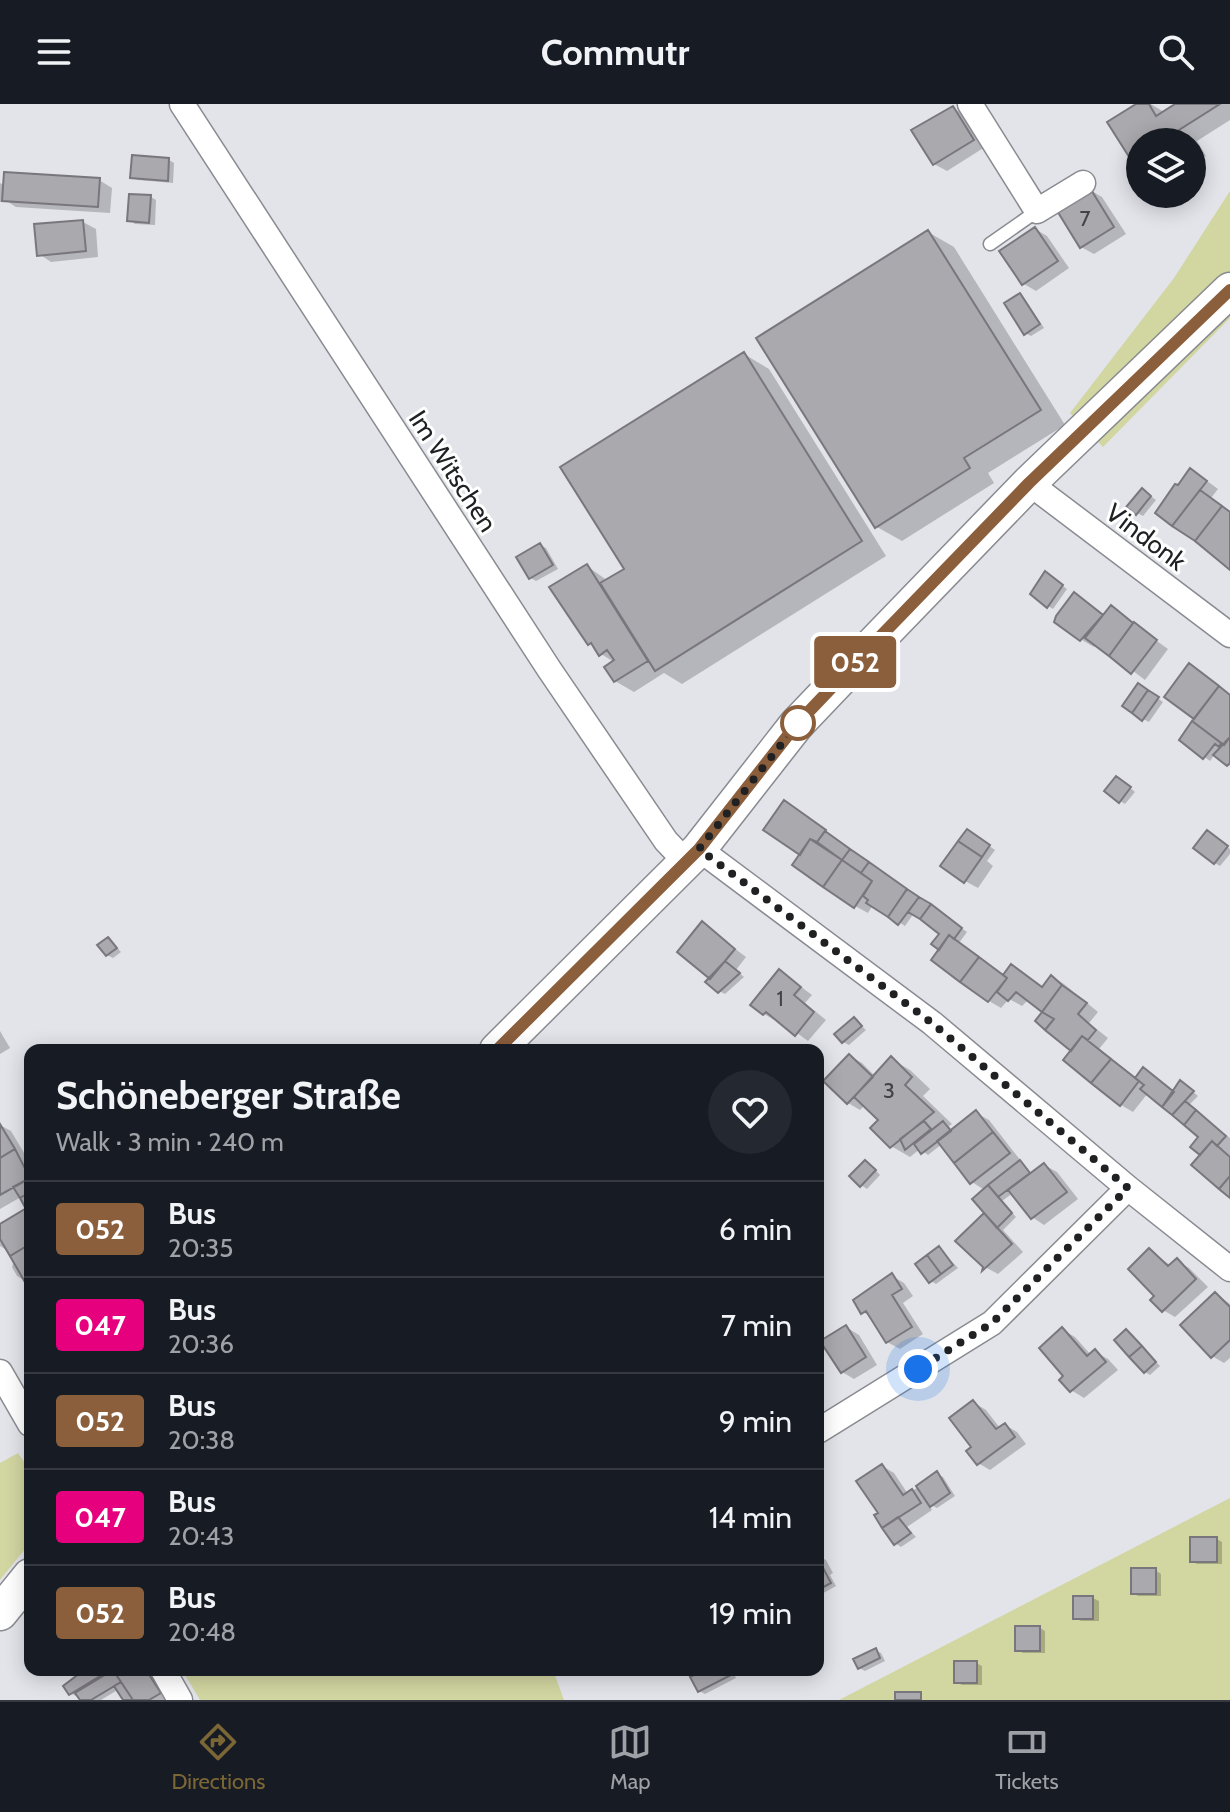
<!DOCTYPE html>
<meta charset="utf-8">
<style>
:root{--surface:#171b24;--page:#242831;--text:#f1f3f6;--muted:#9ea1a6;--line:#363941;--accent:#7b6636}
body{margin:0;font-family:Cabin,sans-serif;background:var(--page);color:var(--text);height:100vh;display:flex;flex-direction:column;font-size:30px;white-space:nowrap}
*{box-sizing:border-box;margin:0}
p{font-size:26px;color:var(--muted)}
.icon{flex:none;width:44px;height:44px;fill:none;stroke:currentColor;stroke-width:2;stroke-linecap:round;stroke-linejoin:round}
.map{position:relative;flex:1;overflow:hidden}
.details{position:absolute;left:24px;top:940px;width:800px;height:632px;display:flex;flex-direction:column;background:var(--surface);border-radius:16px;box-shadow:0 4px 20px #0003}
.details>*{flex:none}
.badge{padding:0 16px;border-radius:6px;font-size:28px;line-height:52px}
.buttons{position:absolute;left:1126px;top:24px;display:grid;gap:16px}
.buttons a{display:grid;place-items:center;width:80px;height:80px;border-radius:50%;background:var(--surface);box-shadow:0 4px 20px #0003;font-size:40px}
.you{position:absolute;width:40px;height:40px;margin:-20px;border:6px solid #fff;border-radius:50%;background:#1a73e8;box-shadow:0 0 0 12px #1a73e833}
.map>.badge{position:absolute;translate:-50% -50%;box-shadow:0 0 0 4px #fff}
.round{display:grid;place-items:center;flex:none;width:84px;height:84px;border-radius:42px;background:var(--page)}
.summary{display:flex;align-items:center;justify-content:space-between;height:136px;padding:0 32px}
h1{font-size:38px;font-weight:700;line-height:60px}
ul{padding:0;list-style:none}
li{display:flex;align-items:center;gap:24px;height:96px;padding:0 32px;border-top:2px solid var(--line)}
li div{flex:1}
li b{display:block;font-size:30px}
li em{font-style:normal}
li .badge{min-width:88px;font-weight:700;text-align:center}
header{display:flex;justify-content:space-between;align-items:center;height:104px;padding:0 32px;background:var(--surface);font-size:36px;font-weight:700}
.menu{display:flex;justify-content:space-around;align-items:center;height:112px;border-top:2px solid var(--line);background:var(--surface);font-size:22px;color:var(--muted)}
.menu a{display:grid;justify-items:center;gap:4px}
.menu .selected{color:var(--accent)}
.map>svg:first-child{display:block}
.green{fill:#d2d6a1}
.shadow{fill:#0003}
.building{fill:#aaa9ae;stroke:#79777d;stroke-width:2}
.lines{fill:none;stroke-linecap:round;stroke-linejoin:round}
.service-casing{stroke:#898b90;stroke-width:15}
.minor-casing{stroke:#898b90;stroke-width:27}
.secondary-casing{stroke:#898b90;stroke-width:37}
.service{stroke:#fff;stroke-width:12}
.minor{stroke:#fff;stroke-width:24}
.secondary{stroke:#fff;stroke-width:34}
.line-casing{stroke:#fff;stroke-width:18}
.line{stroke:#8b5e3c;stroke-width:12}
.walk{stroke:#202123;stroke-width:8;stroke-dasharray:0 14.4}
.stop-dot{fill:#fff;stroke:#8b5e3c;stroke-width:4}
.labels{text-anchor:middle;stroke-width:6;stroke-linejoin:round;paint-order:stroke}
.number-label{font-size:22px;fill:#424346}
.street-label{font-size:26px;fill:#202123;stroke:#fff}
</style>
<header><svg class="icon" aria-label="menu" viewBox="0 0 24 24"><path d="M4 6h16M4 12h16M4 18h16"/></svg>Commutr<svg class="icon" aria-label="search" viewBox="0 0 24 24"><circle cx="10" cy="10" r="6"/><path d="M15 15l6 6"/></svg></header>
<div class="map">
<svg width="1230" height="1596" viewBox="0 0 1230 1596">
<rect width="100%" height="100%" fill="#e2e4ea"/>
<path class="green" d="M1230,87V214L1103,343L1070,309L1174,174Z
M18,1349L30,1366V1439L0,1476V1359Z
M1230,1394V1596H839Z
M182,1566H553L564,1596H200Z"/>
<path class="shadow" d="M1139,0H1151L1164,8L1179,0H1230V16L1197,37L1206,52L1198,57L1192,53V38H1140V59L1133,55Z
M953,4L965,11L985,43L947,67L934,60Z
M169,56L174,59L173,79L138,76L132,73Z
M99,76L112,84L110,109L16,103L8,98H0V79L5,82Z
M1090,86L1102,93L1126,130L1094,150L1081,143Z
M151,93L156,96L155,121L135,120L130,116Z
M83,118L96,125L98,153L51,158L39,150Z
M1035,125L1047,132L1069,164L1036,187L1024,180Z
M928,128L954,143L1065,321L988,369L994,379L902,437L877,423Z
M1020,191L1025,195L1044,224L1031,232L1025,229Z
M744,250L769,265L886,452L682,580L664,569L634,588L615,577L614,558L601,550L590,539L587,462L608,477L627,465Z
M1203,374L1218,385L1211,394L1230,408V464L1158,408Z
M1148,390L1156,396L1143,412L1137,409Z
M540,441L546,444L558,465L536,477L531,474Z
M1051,473L1067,485L1053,505L1048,502Z
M1074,491L1105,512L1111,504L1168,545L1145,576L1100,542L1096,540L1094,543L1082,536L1057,517Z
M1202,569L1230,591V662L1215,650L1210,657L1181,636L1193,620L1207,628Z
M1144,585L1163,598L1149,618L1143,615Z
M1122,677L1135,688L1125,700L1120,697Z
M796,706L866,758L859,769L862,772L870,760L967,828L959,839L1004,872L1043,884L1052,873L1064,880L1098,908L1089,919L1108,934L1099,945L1136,974L1173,988L1186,982L1198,992L1189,1001L1230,1034V1092L1202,1051L1201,1033L1148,989L1133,1008L1121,1001L1073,946L1053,916L1029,895L1022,902L1009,895L1001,904L989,897L941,845L942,830L914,809L905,822L873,801L868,809L855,802L803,751Z
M973,730L995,746L987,757L993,762L978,784L965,777Z
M1213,732L1230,745V750L1220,762L1215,759Z
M702,820L746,853L736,866L744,873L725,890L719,887L712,874Z
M109,835L121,848L113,854L107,851Z
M780,867L812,891L805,899L826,916L808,937L778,915L776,917L764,910Z
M854,915L866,926L849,941L843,938Z
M0,927L10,944L0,950Z
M850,952L862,959L875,972L891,955L910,966L930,985L923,992L952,1020L949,1022L953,1028L976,1009L989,1016L1021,1057L1019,1058L1032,1070L1044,1061L1057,1068L1078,1095L1044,1121L1032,1113L1013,1089L1002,1097L1016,1113L1003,1126L1023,1148L998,1170L985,1163L992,1116L986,1087L972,1078L942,1040L928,1051L920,1045L910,1053L891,1042L881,1016L865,1001L860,1006L848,999Z
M0,1021L11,1027L30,1059V1180L17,1172L12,1163L14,1156L10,1148L0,1142V1123L29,1105L21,1093L0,1105Z
M871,1061L880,1071L867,1085L861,1081Z
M939,1144L958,1164L936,1180L931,1177Z
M1150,1146L1171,1162L1177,1157L1189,1164L1208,1183L1175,1213L1163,1206L1157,1192Z
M892,1172L904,1179L913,1192L903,1199L923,1230L900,1245L887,1238L872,1213L863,1208Z
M1216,1190L1230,1200V1254L1224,1259L1212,1252Z
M846,1223L859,1231L877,1261L854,1275L842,1268L827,1244L820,1249L823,1255L818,1258V1228L823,1237Z
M1063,1226L1075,1233L1091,1251L1095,1248L1108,1255L1118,1266L1084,1294L1071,1286Z
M1126,1227L1160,1262L1150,1271L1145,1268Z
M973,1298L986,1306L1000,1324L1005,1321L1017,1328L1026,1340L990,1366L978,1359L974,1344Z
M882,1362L894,1369L908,1390L937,1370L943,1373L955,1392L937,1404L927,1399L932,1406L907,1423L916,1433L901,1443L895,1439L881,1409Z
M1217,1435L1222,1438V1460H1197L1192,1457Z
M818,1452L826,1456L833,1469L830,1471L836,1482L818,1492Z
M1155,1466L1161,1470V1492H1138L1133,1489Z
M1093,1494L1099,1497V1517H1081L1075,1514Z
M1040,1524L1045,1527V1549H1023L1017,1546Z
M875,1546L881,1549L885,1557L865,1567L859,1564Z
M976,1559L982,1562V1581H962L956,1578Z
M87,1566H96L103,1574L117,1566H152L172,1596H126L119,1585L101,1596H82L78,1591L76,1592L70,1589Z
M688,1566H732L736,1574L705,1590L699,1587Z"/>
<path class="building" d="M1136,0H1149L1156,12L1175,0H1220L1179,26L1186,38H1171L1168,33L1160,38H1140V51L1131,56L1107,18Z
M953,2L974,36L933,61L911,26Z
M132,51L169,54L168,77L130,74Z
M4,68L100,74L98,103L2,97Z
M1090,84L1114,123L1080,144L1056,105Z
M129,90L151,91L149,119L127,117Z
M83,116L86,147L37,152L34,120Z
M1035,123L1058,157L1022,181L999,147Z
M928,126L1041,306L964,354L970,364L875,424L756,234Z
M1020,189L1040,220L1024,231L1004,199Z
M744,248L862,437L655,567L600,479L624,465L560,363Z
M1190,364L1207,377L1172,422L1155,409L1175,380L1178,381Z
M1142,384L1151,392L1136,411L1126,403Z
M1200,386L1222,402L1195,437L1172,422Z
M1222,402L1230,408V466L1195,437Z
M540,439L553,461L529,475L516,453Z
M587,460L648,557L614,578L604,563L614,556L607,546L599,552L591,539L588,541L549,483Z
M1045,467L1063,481L1047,504L1030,490Z
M1074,488L1103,511L1080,537L1054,518L1056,512Z
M1111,501L1133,519L1109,552L1085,534Z
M1134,518L1157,536L1131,570L1109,552Z
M1189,559L1219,582L1194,615L1164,593Z
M1138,579L1148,586L1132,609L1122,602Z
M1219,582L1230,591V633L1224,641L1192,617Z
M1148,586L1159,593L1142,617L1132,609Z
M1192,617L1221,639L1219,643L1215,640L1203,655L1179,636Z
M1230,633V659L1227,662L1213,651Z
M1116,672L1131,683L1119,699L1104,687Z
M784,696L826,726L817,738L810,735L800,751L763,726Z
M967,725L990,741L982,753L958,737Z
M1207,726L1228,742L1214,760L1193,744Z
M825,727L850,745L842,756L817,738Z
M810,735L842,756L823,783L792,761Z
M958,737L982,753L964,779L940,762Z
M850,745L869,758L861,769L842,756Z
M842,756L872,777L854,804L823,783Z
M869,758L907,785L888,813L866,799L868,796L863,792L872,777L861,769Z
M907,785L919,793L898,821L888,813Z
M919,793L931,800L920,815L908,808Z
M931,800L962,824L954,835L949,831L939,846L931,840L939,830L920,815Z
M702,817L735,845L710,875L677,848Z
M949,831L979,853L960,878L931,856Z
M108,833L117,844L106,852L97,841Z
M979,853L1007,874L988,898L960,878Z
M725,857L740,869L718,889L705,878Z
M1011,860L1042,883L1051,871L1062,881L1042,908L1016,888L1008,897L997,888L1007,874L1003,871Z
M779,865L801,883L794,891L814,908L795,932L766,908L763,911L750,901Z
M1062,881L1087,899L1078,910L1096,926L1088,936L1082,932L1071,947L1045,926L1054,915L1042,908Z
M1042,908L1054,915L1045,926L1035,917Z
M854,913L862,922L842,939L834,930Z
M1082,932L1111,955L1091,979L1063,956Z
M849,950L873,973L847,1000L823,977Z
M891,952L912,973L905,981L934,1008L890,1044L870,1024L878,1016L854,993Z
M1111,955L1139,977L1120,1002L1091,979Z
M1143,963L1174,988L1162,1003L1140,985L1144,981L1135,974Z
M1180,976L1194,987L1172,1011L1162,1003Z
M1185,997L1196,1006L1184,1021L1172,1011Z
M976,1006L993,1028L954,1059L937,1037Z
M1196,1006L1226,1032L1217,1042L1212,1037L1200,1051L1190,1043L1198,1033L1184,1021Z
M924,1017L931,1025L905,1046L900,1035Z
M943,1017L951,1027L921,1050L914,1040Z
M0,1020L15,1045L0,1054Z
M993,1028L1010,1049L970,1080L954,1059Z
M1212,1037L1230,1053V1072L1219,1085L1191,1061Z
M15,1045L30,1074L0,1091V1054Z
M865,1056L876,1066L860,1083L849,1072Z
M1020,1056L1030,1069L998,1093L988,1081Z
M1044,1059L1067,1088L1031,1115L1008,1086Z
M1230,1072V1094L1219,1085Z
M30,1074V1088L20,1094L13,1083Z
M988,1081L1012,1109L997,1124L972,1095Z
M30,1088V1102L26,1105L20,1094Z
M30,1102V1140L10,1152L0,1135V1120Z
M984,1109L1012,1140L982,1167L983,1163L955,1137Z
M30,1140V1177L26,1180L10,1152Z
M939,1142L953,1161L941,1170L927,1151Z
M1149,1144L1168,1162L1177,1154L1196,1175L1162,1208L1150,1196L1154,1192L1128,1165Z
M927,1151L941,1170L929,1179L915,1160Z
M892,1169L902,1185L892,1191L912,1223L886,1239L866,1207L861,1210L853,1196Z
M1215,1188L1230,1203V1236L1211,1254L1180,1221Z
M846,1221L866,1253L841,1269L820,1237Z
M1062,1223L1087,1252L1095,1245L1106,1258L1070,1288L1059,1276L1063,1272L1039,1244Z
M1126,1225L1142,1242L1129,1253L1114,1236Z
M1142,1242L1156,1258L1144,1269L1129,1253Z
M973,1296L996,1325L1005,1319L1015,1333L977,1361L966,1347L971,1343L949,1314Z
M882,1360L903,1391L912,1385L921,1399L882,1424L874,1411L878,1409L856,1377Z
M937,1367L950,1389L930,1403L916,1382Z
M898,1413L911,1429L894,1441L882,1424Z
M1190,1433H1217V1458H1190Z
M822,1462L831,1479L818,1486V1464Z
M1131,1464H1156V1490H1131Z
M1073,1492H1093V1515H1073Z
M1015,1522H1040V1547H1015Z
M876,1544L880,1554L858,1565L853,1555Z
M954,1557H977V1579H954Z
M84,1566H95L100,1572L69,1591L63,1582Z
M113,1566H146L161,1589L149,1596H133Z
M113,1566L121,1578L91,1596H80L75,1589Z
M704,1566H729L731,1571L698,1588L690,1573Z
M121,1578L133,1596H123L114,1582Z
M895,1588H921V1596H895Z"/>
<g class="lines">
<g class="service-casing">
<path id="service" d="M990,140L1037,107"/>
</g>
<g class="minor-casing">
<path id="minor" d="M182,0L549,565L666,737L686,758
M970,0L1037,107L1083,79
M1029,379L1230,531
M699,745L932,919L1128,1084L1230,1165
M0,1268L30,1320
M818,1327L992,1219L1128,1084
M163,1566L180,1596"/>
</g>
<g class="secondary-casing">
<path id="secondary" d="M497,946L699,745L796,621L856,558L1029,379L1230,186
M0,1509L30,1472"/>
</g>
<use href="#service" class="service"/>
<use href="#minor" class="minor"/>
<use href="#secondary" class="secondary"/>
</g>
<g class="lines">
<g class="line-casing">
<path id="line" d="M497,946L699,745L796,621L877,536L1029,379L1230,186"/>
</g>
<use href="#line" class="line"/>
<path class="walk" d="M798,619L699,745L932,919L1128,1084L992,1219L918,1265"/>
</g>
<circle class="stop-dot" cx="798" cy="619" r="16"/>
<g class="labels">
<g class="number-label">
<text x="1085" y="122">7</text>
<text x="780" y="902">1</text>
<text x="889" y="994">3</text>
</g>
<g class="street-label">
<text transform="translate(453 367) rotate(57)" y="9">Im Witschen</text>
<text transform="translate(1146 433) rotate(37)" y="9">Vindonk</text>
</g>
</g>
</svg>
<div class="buttons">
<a><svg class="icon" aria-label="layers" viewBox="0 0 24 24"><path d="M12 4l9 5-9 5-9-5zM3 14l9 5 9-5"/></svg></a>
</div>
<div class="you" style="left:918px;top:1265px"></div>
<b class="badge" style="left:855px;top:558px;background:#8b5e3c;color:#fff">052</b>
<section class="details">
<div class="summary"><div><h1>Schöneberger Straße</h1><p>Walk · 3 min · 240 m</p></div><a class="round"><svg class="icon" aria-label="heart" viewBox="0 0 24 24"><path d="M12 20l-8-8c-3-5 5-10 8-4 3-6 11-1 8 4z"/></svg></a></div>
<ul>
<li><span class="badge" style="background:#8b5e3c;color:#fff">052</span><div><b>Bus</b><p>20:35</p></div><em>6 min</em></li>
<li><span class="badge" style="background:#e6007e;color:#fff">047</span><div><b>Bus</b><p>20:36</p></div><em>7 min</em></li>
<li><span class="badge" style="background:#8b5e3c;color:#fff">052</span><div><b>Bus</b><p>20:38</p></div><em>9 min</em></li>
<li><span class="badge" style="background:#e6007e;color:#fff">047</span><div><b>Bus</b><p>20:43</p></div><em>14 min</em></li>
<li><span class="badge" style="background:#8b5e3c;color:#fff">052</span><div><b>Bus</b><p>20:48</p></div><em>19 min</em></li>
</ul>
</section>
</div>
<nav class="menu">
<a class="selected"><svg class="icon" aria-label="directions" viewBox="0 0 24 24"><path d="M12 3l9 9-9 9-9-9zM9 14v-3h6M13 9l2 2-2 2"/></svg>Directions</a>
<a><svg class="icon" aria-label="map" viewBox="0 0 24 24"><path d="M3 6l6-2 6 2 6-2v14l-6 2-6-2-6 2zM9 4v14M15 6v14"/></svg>Map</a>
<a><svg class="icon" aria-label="tickets" viewBox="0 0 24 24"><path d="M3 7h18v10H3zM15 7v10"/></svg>Tickets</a>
</nav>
